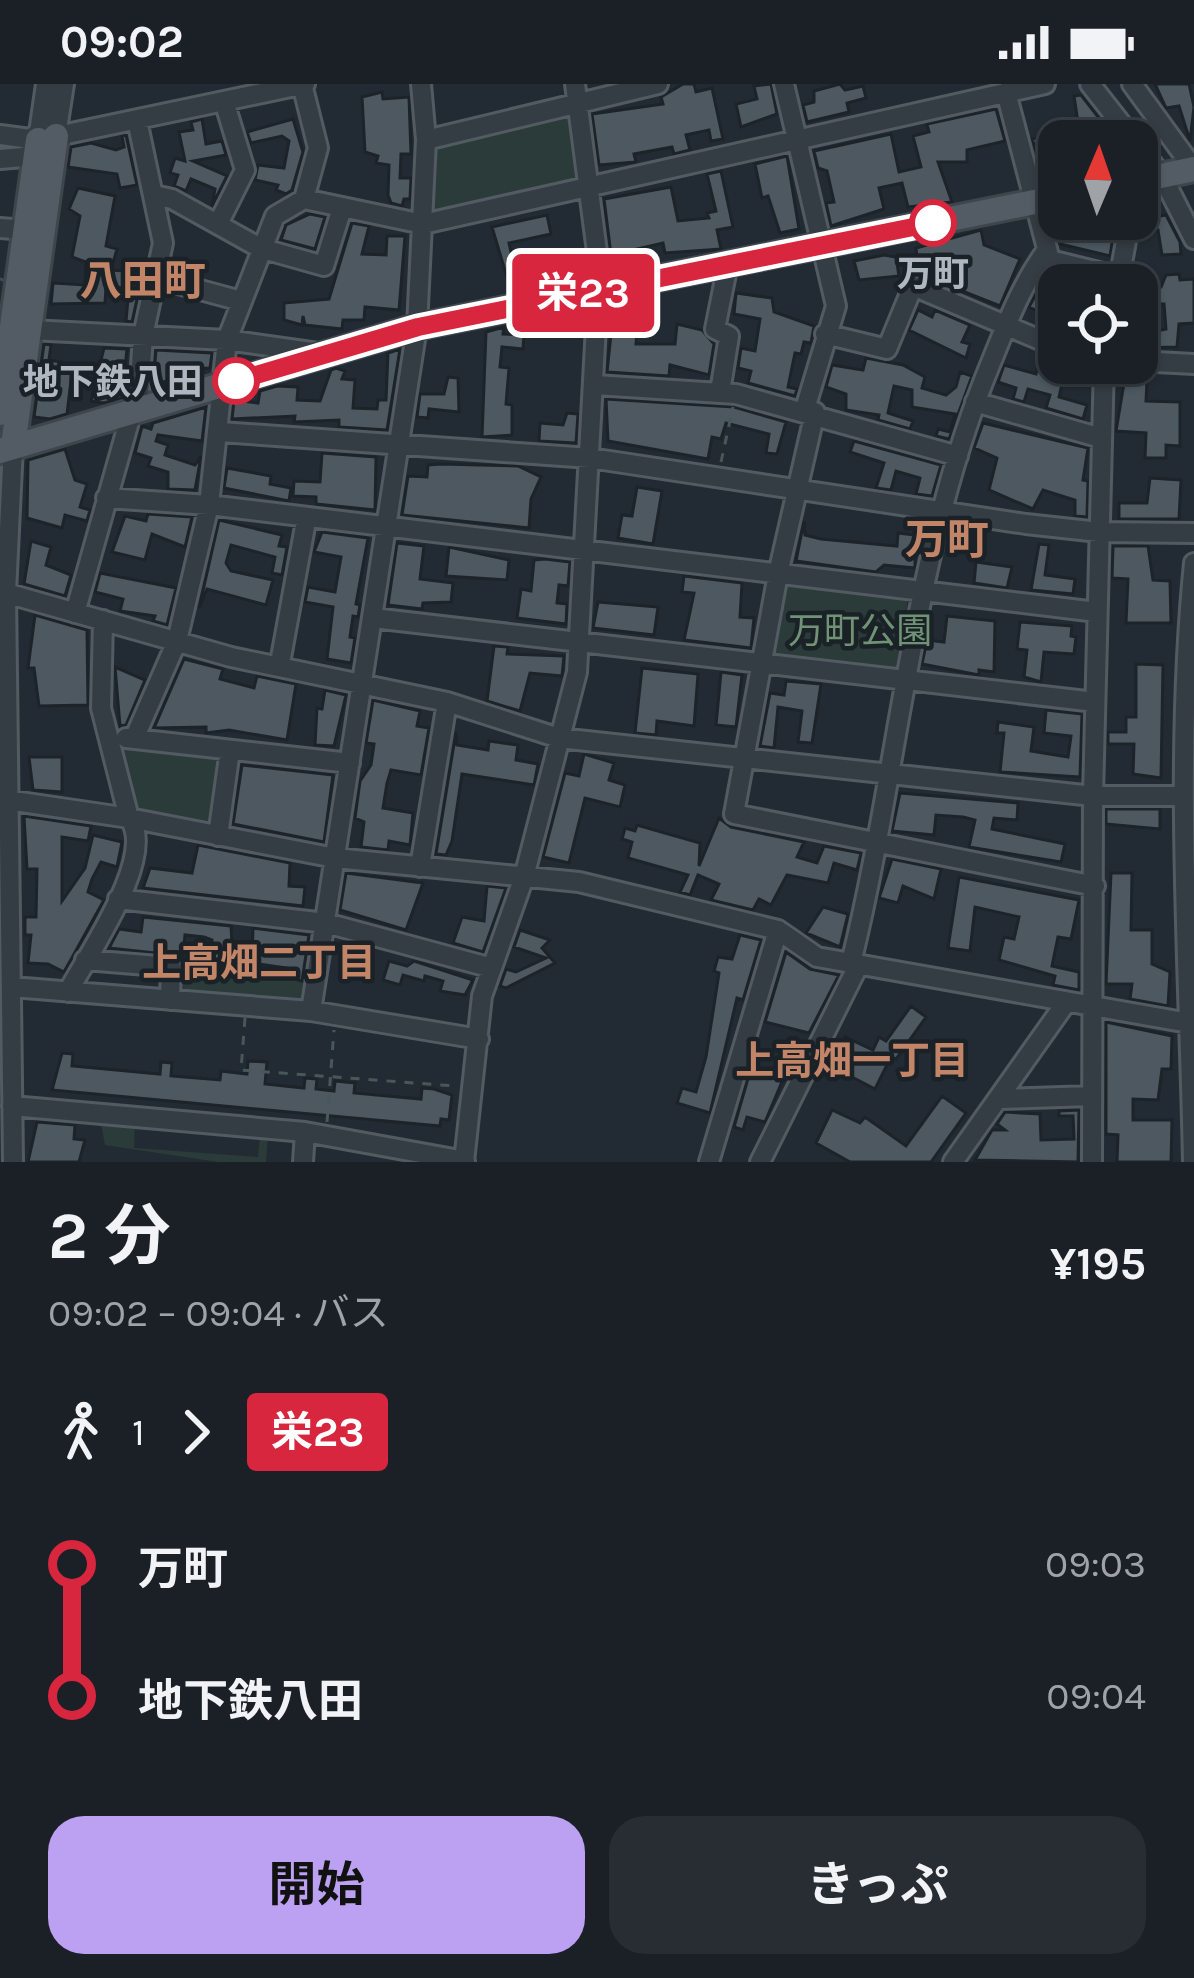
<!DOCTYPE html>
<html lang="ja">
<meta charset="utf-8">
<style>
:root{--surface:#1a2026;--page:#272d32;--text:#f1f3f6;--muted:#9fa3a7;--line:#383e43;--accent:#bca0f2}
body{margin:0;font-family:Karla,"Noto Sans JP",sans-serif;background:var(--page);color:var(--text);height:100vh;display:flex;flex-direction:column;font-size:45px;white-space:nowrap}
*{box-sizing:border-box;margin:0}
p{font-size:39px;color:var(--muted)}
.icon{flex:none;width:66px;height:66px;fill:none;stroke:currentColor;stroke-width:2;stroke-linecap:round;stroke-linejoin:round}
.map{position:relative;height:1078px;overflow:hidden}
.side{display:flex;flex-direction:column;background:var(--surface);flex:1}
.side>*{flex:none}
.badge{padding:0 24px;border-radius:9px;font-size:42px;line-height:78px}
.needle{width:78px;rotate:2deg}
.fabs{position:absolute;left:1038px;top:36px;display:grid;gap:24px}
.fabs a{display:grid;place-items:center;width:120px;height:120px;border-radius:24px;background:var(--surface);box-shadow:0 3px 9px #0004,0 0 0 3px var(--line);font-size:60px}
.map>.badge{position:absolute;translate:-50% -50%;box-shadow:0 0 0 6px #fff}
.legs{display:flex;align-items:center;gap:18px;height:132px;padding:0 48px;font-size:39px}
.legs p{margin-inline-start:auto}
.head{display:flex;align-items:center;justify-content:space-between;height:204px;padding:0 48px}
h1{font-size:66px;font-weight:700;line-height:90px}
.button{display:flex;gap:24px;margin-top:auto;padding:24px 48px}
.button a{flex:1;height:138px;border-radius:36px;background:var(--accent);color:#111;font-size:48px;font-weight:700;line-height:138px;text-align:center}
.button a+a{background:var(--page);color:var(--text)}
ul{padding:0 48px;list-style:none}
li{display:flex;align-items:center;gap:42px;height:132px;font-size:45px}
li i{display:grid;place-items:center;width:18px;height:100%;margin:0 15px;background:currentColor}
li i::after{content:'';width:30px;height:30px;margin:-15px;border:9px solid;border-radius:50%;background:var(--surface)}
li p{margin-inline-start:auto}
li:first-child i{background:linear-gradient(#0000 50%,currentColor 0)}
li:last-child i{background:linear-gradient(currentColor 50%,#0000 0)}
.status{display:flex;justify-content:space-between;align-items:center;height:84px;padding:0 60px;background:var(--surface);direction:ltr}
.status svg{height:33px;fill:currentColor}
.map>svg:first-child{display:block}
.green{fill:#2a3b39}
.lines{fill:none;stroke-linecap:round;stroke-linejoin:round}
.stream{stroke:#394b5a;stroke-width:3}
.building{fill:#4d5861;stroke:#1c242a;stroke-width:3}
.minor-casing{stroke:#525b62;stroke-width:24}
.major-casing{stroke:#3e464d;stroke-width:30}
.path{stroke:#485858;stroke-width:3;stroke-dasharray:9 9;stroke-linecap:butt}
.minor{stroke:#353d44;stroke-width:18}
.major{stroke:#535c64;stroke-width:24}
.line-1-casing{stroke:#fff;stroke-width:27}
.line-1{stroke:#d7263d;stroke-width:18}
.stop-1-dot{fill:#fff;stroke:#d7263d;stroke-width:6}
.labels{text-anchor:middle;stroke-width:9;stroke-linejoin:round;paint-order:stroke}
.stop-label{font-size:36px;font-weight:bold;fill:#afb8c1;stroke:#1a2228}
.park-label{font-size:36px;fill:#719375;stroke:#1a2228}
.neighbourhood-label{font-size:39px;font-weight:bold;fill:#c38567;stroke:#1a2228}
.quarter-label{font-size:42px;font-weight:bold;fill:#c38567;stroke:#1a2228}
</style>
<div class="status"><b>09:02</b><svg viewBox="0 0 49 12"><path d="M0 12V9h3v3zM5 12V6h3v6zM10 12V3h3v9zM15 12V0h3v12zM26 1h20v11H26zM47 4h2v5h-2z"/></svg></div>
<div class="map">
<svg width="1194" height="1078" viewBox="0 0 1194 1078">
<rect width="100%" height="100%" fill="#222b33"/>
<path class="green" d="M573,30L579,90L575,96L430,127L432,63Z
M786,499L908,513L900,584L894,588L773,574L769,569Z
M125,662L224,671L215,742L134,724L120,671Z
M179,881L248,886L251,881L309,900L307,916L181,912Z
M100,1035L135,1038L134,1064L258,1073L260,1050L268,1051L266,1078H218L105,1061Z"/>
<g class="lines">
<path class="stream" d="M0,195L3,196"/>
</g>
<path class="building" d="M683,0H694L696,8L712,4L723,55L711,57L709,46L686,51L690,66L674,70L672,63L634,70L636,78L599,81L592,30L663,20L661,13Z
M771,0L777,30L741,43L736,20L757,15L754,2Z
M840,0L845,6L863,2L866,14L847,19L849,28L807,38L803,21L814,18V7Z
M1155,0H1189L1194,23L1190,57L1179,22L1166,24Z
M382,8L383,15L409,13L411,70H401L400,94H411L410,115H404L402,122L391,119L388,111L389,81L376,79L378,72L365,68L362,13Z
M1081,11L1117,57H1059V85L1044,88L1032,55L1079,45L1074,12Z
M996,25L1005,57L967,66V78H938L952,118L908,123L902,99L879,104L884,125L831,142L826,119L834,118L827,87L818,84L814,67L891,50L899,88L921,83L913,52L929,48L927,40Z
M202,35L206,60L222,57L226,71L193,77L227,92L212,122L215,105L191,95L186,107L174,102L178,91L170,89L175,74L185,77L179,48L193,46L191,38Z
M293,35L303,68L292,106L286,110L276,106L278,101L255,96L258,81L284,84L289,57L282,52L251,59L247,48Z
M126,51L137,101L120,104L117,90L68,83L71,63L91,59L116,66L124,63L122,52Z
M787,72L799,145L780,149L768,112L762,114L755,80Z
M721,87L733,143L717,146L721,165L665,169L663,159L611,171L604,115L671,103L678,137L709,134L707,129L716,127L707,90Z
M78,104L115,112L106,162L117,165L111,186L143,188L132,238L126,237L129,204L106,203L105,219L51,220L53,199L85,201L86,178L72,173L80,132L69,125Z
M310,130L325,133L315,165L281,156L286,141Z
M547,131L551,150L509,159L514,182L543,173L551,186L559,184L562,197L511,207L492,143Z
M1059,131V135H1091L1092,140L1078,142L1106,150L1112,159L1110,172L1060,160L1052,132Z
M1166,131L1180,158L1181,170L1162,171L1158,146L1141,150L1143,135Z
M352,139L369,142L362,170L386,171L387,152H405L399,226L365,223L364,236H343L342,245L305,241L303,232L302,241L284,236V219L329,215Z
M981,146L984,161L1020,175L1000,222L919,190L916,164Z
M884,171L896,173L899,192L859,196L854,177Z
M1047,189L1079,198L1059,201V237L1029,223Z
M1179,190L1180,196L1194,195V239L1179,240L1177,263L1137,264V251L1166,245L1164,220H1137V204L1161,203L1166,191Z
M736,209L772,214L774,228L814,242L811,259L804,258L801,270L795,269L788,303L797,305L795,312L748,299L751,287L738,284L741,264L755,267L760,235L734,230Z
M918,226L932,233L935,226L970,241L962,258L970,260L966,274L909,246Z
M613,231L638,233L636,260H675L677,240L702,246L714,260L709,291L670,281L669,292L607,288Z
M504,243L503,250L524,251L523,265L502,263L500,283L509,284L506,320L512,321V351L482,353L486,248Z
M44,260L51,261L49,276L73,280L67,330L50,335L34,333Z
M104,264L127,265L122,314L104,319L91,317Z
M400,265L387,346L339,343V336L294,338L295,332L232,335L234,316L258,319L260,307L277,302L298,303L297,316L320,317L331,286L336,284L345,287L342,295L355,296L353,324L377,325L378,316H386L388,269Z
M156,266L212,269L210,284L184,285L183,294L153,300Z
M1041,271L1059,279H1090L1089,298L1064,292L1059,313L1087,321L1083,335L1046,324L1050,311L1028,305L1024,318L1013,315L1016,304L998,298L1004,281L1036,290Z
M866,274L903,281L925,293L922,304L946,311L956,303L960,288L972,292L949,355L936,352L938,345L950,348L955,330L912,323V306L894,302L888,329L913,337L910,345L878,336L879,331L846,326V310L826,303L832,281L863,286Z
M1117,284L1147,297L1146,317L1180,318V362L1166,361V374H1145L1146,349L1116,347L1124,299H1117Z
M448,293L458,294L459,328L429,325L428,334L417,333L420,310H444Z
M606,315L734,323L786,338L777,370L766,369L769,350L726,339L721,355L712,353L708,375L608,357Z
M206,323L202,357L158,351L156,357L168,361L165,371L195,381L201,372L195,406L168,405V388L148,382L151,374L135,369L142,342L151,345L153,339Z
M567,329L578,330L576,359L539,357L540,339L563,341Z
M983,339L1088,364L1083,396L1088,397L1087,433L1075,432V416L1043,406L1033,425L989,406L997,374L974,364Z
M854,357L941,381L932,412L916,410L920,394L896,387L891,406L876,404L884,379L850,368Z
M65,365L75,396L87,400L80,423L90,426L87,437L65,431L62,444L27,434L28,376Z
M322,369L376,373L375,426L316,420V413L293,412L294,397L320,398Z
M441,380L518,382L541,393L531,415L529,444L402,431L408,392L427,393L428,381Z
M227,384L271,392L270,400L291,404L289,417L224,404Z
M1150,394L1181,396L1179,435H1119V419H1147Z
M637,403L662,407L653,460L618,454L622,431L632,432Z
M148,430L192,433L185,463L152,450L145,476L112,468L125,432L146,437Z
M219,436L282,451L279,462L287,463L282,491L272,489L275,473L231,461L226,479L231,487L273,496L266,521L207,505L199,524Z
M804,437L805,451L821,455L897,462L898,449L915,451V484L884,481L876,488L796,477Z
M322,448L368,454L356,520L360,521L358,533L353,532L350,553L355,554L351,579L327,575L333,523L305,518L308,503L335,508L341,473L314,468Z
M31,457L51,463L46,481L71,491L65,512L24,500Z
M397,459L424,462L420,495L453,499L451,518L423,519L422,525L388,521Z
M1039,460L1049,461L1045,491L1075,495L1073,510L1031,506Z
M1113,462H1148L1153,496L1170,497L1171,539H1126L1128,495L1112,494Z
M449,463L509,476L507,496L446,492Z
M545,475L570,478L568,502L559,501L557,519L567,520L566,540L517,534L521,505L531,507L534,476Z
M976,478L1012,483L1007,504L974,499Z
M100,489L176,504L167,541L153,537L155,532L120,527L123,515L95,508Z
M684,492L742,499L740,533L754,534L751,564L684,556L694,509L682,508Z
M598,518L658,523L654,551L593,544Z
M35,531L87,546L88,621L39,622L34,584H28Z
M947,532L995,537L994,588L979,586V591L922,580L927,556L944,558Z
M1020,538L1072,542L1071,552L1076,553L1074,570L1044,568L1041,598L1024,593L1027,566L1017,565Z
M494,562L508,563L507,570L564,572L562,592L530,589L520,627L487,617Z
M184,575L223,585L220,595L254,604L257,592L296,600L287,656L229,646L206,649V643L154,644Z
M1136,580L1163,581L1161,694L1133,690L1134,660H1108V648H1126V633H1136Z
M115,583L145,596L126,641L120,642Z
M642,584L698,590L694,642L657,637L656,651L635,649Z
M721,588L742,591L736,643L716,641Z
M786,597L821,600L812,659L798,658L802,627L778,623L774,664L760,662L770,609L784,611Z
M325,606L346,611L334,662L315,661L317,624L322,625Z
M373,616L420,627L417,642L429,644L421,691L391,686L387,699L383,724L413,729L410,761L389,757L388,766L361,763L364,738L355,734L360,697L371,681L374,660L366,659Z
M1046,626L1082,630L1080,693L1000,688L1004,649H997L998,638L1034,643L1031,667L1068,673L1071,652L1044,649Z
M456,648L457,661L488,666L489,657L518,661L516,676L538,680L535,696L534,701L462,690L452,757L446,771L436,770Z
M584,670L614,679L609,696L625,701L620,723L585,714L569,779L543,773L565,689L579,692Z
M29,673H62V708L33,706Z
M242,681L333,691L324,758L233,740Z
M900,709L1018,719L1017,736L994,734L992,745L1065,760L1061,778L969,763L975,736L963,733L936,731L934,751L892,747Z
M1106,725H1160V745L1106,740Z
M24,732L91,742L88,757L62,753V817L85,784L93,751L122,758L117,783L101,778L92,795L88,808L104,816L64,888L48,880L28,879L31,851H25V833H36L37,785H27Z
M719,734L731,743L804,758L797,773L817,779L824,762L861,769L857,786L834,779L828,799L787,791L771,821L759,815L753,826L711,816L719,800L698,791L690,811L680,808L688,791L628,774L632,758L622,755L625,744L635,747L637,741L700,759L699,782Z
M198,761L290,779L289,802L305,803L303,822L143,804L150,784L192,789Z
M892,775L941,785L934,815L903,802L898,819L879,814Z
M346,789L423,799L406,846L340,826Z
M1111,789H1132L1131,846H1152V880L1170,888L1168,922L1130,915L1132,900H1106Z
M959,793L1079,816L1071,855L1058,853L1052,882L1079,888V906L1053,901L1055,892L999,876L1004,853L1014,855L1019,833L975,823L970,867L948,864Z
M487,802L506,804L483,868L453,859L462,833L484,837Z
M823,823L848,830L840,863L806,849Z
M143,833L231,842L233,880L210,877L212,856L204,853L185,851L183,872L109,864L119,845L141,848Z
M253,844L309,851L302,897L292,894L293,885L252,879Z
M520,846L550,856L542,864L555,879L506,904L500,902L506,885L516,888L546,874L514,863Z
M740,851L761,856L743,916L737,914L710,1029L677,1019L682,1004L696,1008L706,973L719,889L714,887L718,873L732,875Z
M786,868L810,885L839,891L809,949L765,938Z
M389,877L407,882L414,877L473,896L465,911L440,907L443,897L425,892L424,897L403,891L400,901L383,896Z
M911,922L926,933L896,975L891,973L875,1005L825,979L836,956L842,958L845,953L873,966L879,953L886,957Z
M1106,938L1172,952L1171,985H1162L1158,1016L1133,1015V1036H1172L1171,1078H1117L1118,1051L1106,1050Z
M62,969L73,970L72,982L160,990L161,978L172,979L171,992L220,996L221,987L247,990L248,977L267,978L265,1000L304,1004L305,994L317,995L316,1005L334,1007L335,997L355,999L354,1009L421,1015L422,1004L434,1005L452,1011L449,1036L441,1035L440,1042L52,1006Z
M751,984L784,993L765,1038L747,1033L743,1046L734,1043Z
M942,1012L966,1029L931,1078H850L816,1059L832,1026L860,1039L865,1033L906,1062Z
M1079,1026L1078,1078L975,1076L992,1046H1005L997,1040L1005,1028L1040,1030L1041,1056L1074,1055L1073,1032H1059V1027Z
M37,1038L75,1041L74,1055L85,1056L79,1078H28Z"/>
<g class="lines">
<g class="minor-casing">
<path id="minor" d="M575,0L602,206
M784,0L836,222L805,325
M1090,0L1162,92L1194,155
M1132,0L1194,85
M1006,8L1050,176L1119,193
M137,36L163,159L143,252L138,325
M0,51L38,56L305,0
M38,56L46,0
M426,56L658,0
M0,75L35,72L56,52L64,0
M154,111L172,115L260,164L324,182L342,124
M304,115L423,140L1045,0
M218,140L245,86L224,17
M0,144L25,146
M156,194L241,217
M1118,201L1130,135
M30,246L227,256L318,269
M825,250L887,265L913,202L1059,264
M1137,277L1194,280
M595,301L736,310L958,372
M720,308L729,252L715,245L728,180
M975,318L1101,354
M815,328L778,490L734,730L1095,802
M220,348L590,374L1026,440L1099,448L1194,449
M106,414L209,421L1097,528
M6,509L231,573L447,618L559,654L1093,712H1180
M75,529L132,327
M373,534L1095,618
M280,579L306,437
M126,654L350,679
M134,655L177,557L209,421L227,256L275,132L304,115L318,64L302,0
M0,715L129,734L335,774L579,798L778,846L817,873L1194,940
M218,752L230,666
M420,783L447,618
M118,815L326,839L492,884
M85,876L171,883L170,916
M851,879C900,680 911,472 990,281C1006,242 1022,199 1047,166
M12,903L311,927L479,955
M68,908C88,870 158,771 129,734L101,624L103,536
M311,927L417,243L426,56L421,0
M999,1015L1092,1012
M12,1022L305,1048L465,1077
M13,1078L6,509L13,362
M303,1078L305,1048
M464,1078L482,912L524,793L577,588L598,206
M709,1078L778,846
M760,1078L859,880
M953,1078L1065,920
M1092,1078L1093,712L1104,279
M1193,1078C1189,877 1174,679 1194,479"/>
</g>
<g class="major-casing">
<path id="major" d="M1137,97L1194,85
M0,329L38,56
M13,362L56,52
M0,367L417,243L1059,113"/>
</g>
<path class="path" d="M721,378L733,323
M245,934L241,986L455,1002
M327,1038L334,946"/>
<use href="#minor" class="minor"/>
<use href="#major" class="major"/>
</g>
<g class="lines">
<g class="line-1-casing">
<path id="line-1" d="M236,297L418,243L933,139"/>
</g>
<use href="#line-1" class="line-1"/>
</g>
<g class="stop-1-dot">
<circle cx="933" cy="139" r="21"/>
<circle cx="236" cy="297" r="21"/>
</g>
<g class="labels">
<g class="stop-label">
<text x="933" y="202">万町</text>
<text x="203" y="310" text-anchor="end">地下鉄八田</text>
</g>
<g class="park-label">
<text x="860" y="559">万町公園</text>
</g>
<g class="neighbourhood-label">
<text x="259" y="892">上高畑二丁目</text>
<text x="852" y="990">上高畑一丁目</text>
</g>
<g class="quarter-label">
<text x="143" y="211">八田町</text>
<text x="947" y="470">万町</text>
</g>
</g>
</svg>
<div class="fabs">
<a><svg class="needle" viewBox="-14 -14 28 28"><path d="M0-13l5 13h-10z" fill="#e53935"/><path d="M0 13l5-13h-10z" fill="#9fa3a7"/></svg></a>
<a><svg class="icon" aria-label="locate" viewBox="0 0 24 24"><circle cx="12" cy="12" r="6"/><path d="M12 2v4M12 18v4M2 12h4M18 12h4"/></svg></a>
</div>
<b class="badge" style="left:583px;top:209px;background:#d7263d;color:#fff">栄23</b>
</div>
<section class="side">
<div class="head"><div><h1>2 分</h1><p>09:02 – 09:04 · バス</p></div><b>¥195</b></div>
<div class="legs"><svg class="icon" aria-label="walk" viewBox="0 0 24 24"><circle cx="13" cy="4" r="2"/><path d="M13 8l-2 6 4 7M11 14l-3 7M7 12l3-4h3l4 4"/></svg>1<svg class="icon" aria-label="forward" viewBox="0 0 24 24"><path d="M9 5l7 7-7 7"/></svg><b class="badge" style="background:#d7263d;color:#fff">栄23</b></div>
<ul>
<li><i style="color:#d7263d"></i><b>万町</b><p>09:03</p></li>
<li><i style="color:#d7263d"></i><b>地下鉄八田</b><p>09:04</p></li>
</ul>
<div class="button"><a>開始</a><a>きっぷ</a></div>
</section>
